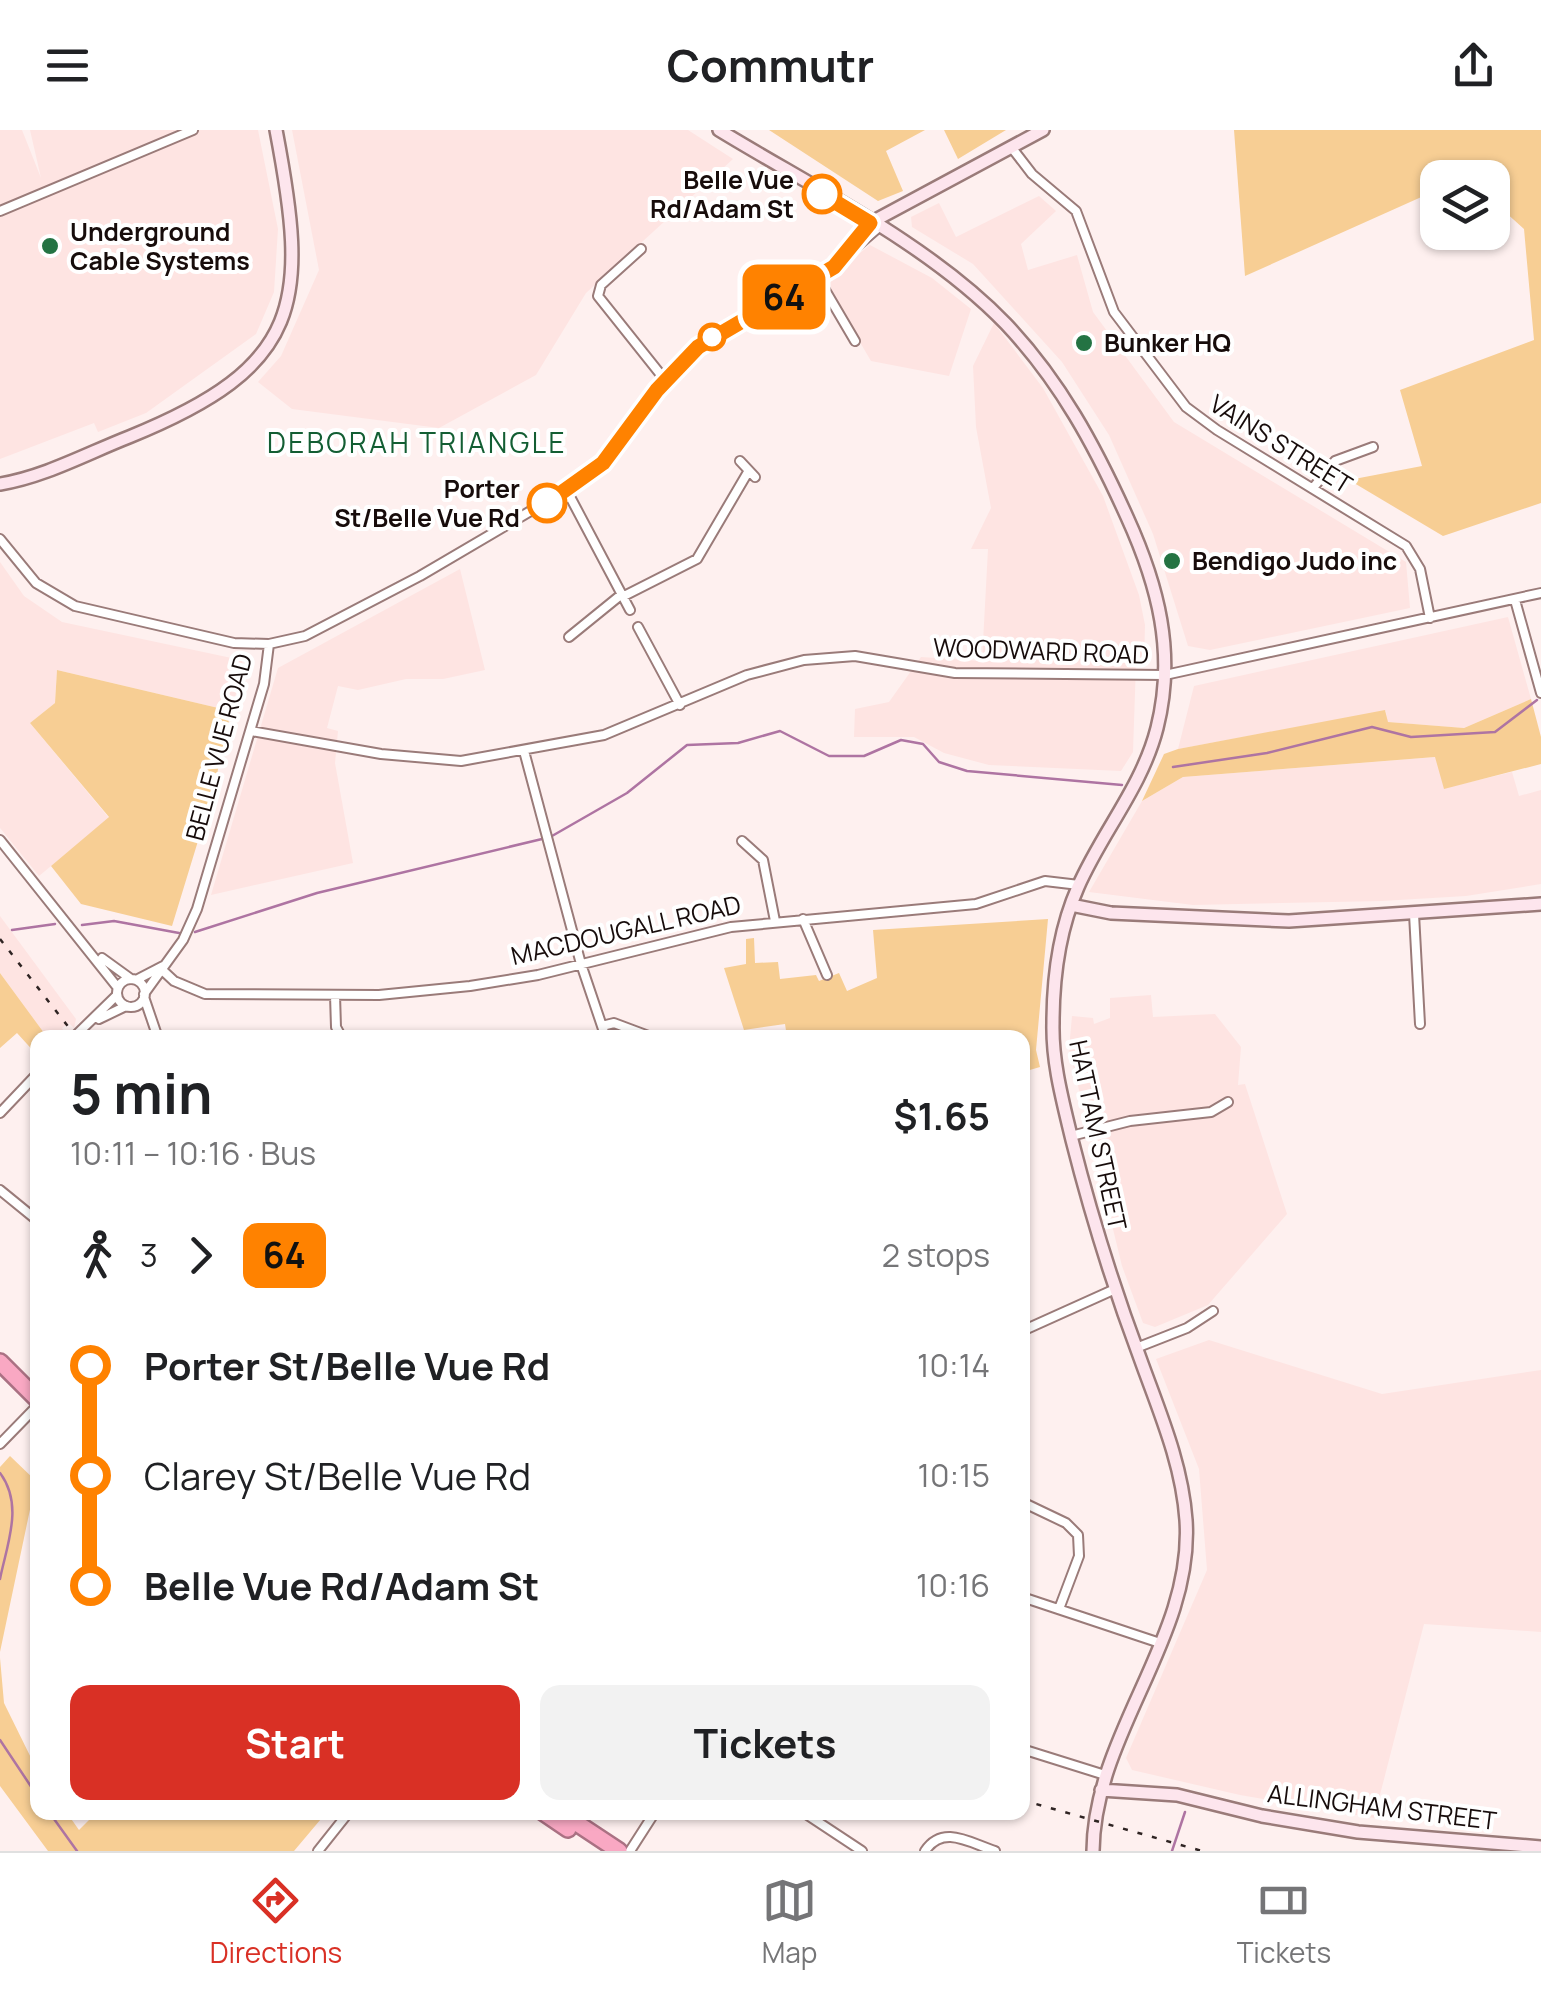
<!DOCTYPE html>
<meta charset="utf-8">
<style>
:root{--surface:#fff;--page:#f2f2f2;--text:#202124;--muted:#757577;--line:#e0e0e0;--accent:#d93025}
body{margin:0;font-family:Manrope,sans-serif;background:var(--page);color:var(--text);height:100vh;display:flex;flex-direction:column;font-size:38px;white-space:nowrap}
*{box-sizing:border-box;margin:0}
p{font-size:32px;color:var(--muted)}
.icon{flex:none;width:55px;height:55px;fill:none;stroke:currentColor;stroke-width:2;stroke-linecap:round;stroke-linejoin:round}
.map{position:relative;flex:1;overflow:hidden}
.panel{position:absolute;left:30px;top:900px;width:1000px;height:790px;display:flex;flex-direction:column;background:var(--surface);border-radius:20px;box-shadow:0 2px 8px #0004}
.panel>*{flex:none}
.badge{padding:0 20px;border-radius:15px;font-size:35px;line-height:65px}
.buttons{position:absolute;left:1420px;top:30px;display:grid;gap:20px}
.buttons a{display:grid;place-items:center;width:90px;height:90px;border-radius:20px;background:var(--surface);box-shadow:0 2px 8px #0004;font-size:50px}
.map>.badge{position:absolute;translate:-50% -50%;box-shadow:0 0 0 5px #fff}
.legs{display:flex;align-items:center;gap:15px;height:110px;padding:0 40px;font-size:32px}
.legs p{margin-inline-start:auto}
.overview{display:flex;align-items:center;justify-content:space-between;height:170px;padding:0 40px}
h1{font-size:55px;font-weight:700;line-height:75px}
.button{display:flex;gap:20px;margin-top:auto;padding:20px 40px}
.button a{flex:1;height:115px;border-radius:20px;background:var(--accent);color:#fff;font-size:40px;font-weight:700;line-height:115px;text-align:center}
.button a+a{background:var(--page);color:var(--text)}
ul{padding:0 40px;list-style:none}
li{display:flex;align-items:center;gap:35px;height:110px;font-size:38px}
li i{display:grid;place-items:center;width:15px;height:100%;margin:0 12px;background:currentColor}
li i::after{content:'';width:25px;height:25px;margin:-12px;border:8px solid;border-radius:50%;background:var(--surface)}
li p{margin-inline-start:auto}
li:first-child i{background:linear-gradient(#0000 50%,currentColor 0)}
li:last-child i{background:linear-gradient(currentColor 50%,#0000 0)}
header{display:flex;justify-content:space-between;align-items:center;height:130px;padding:0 40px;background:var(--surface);font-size:45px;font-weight:700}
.tab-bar{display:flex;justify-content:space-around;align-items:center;height:140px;border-top:2px solid var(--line);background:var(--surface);font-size:28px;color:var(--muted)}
.tab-bar a{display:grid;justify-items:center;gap:5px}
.tab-bar .current{color:var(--accent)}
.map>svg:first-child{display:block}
.built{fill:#fee4e2}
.green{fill:#f7ce94}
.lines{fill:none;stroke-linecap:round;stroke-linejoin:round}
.stream{stroke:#ae74a2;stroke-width:2.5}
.street-casing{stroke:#9a7b79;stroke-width:12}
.secondary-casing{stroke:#9a7b79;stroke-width:16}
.highway-casing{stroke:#aa7183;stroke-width:20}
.street{stroke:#fff;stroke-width:8}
.secondary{stroke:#fde5ed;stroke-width:11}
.highway{stroke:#f9a8c3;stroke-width:15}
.rail{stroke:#2f2423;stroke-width:2.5;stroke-dasharray:5 10;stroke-linecap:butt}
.line-1-casing{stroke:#fff;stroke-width:22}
.line-1{stroke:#ff8200;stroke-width:15}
.stop-1-dot{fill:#fff;stroke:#ff8200;stroke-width:5}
.poi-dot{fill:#247343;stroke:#fff;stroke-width:4}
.labels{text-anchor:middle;stroke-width:8;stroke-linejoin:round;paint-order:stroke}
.stop-label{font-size:25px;font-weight:bold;fill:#170c0b;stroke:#fff;text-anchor:end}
.poi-label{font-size:25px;font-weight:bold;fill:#170c0b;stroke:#fff;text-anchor:start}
.street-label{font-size:25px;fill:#170c0b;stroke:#fff}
.neighbourhood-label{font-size:28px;letter-spacing:2.5px;fill:#135e33;stroke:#fff}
</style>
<header><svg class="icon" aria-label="menu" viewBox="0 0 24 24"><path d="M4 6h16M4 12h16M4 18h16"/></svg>Commutr<svg class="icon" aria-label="share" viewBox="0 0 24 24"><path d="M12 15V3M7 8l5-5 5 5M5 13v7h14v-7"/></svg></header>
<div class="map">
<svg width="1541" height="1721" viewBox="0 0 1541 1721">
<rect width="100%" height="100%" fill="#fef0ef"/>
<path class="built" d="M0,0H22L41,48L30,0H258L278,99L274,162L256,204L146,283L98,302L94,293L0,329Z
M292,0H688L733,29L586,163L536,245L439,298L292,279L258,252L281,226L319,140Z
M1039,66L1056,81L1021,114L1028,140L1077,125L1093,182L1174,292L1406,432L1410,478L1210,520L1188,516L1153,404L1109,305L1062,232L973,134L912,97L911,87L939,73L956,107Z
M870,115L932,148L971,179L949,246L871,231L827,156L831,146Z
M994,193L1043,258L1103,366L1139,465L1145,495L1144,533H1136L1133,622L1121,641L989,635L944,623L914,607H854L855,579L889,572L921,527L982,531L988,419H971L991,378L976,297L973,236Z
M0,432L24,466L62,492L241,530L244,535L231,581L57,540L55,573L30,593L109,688L39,746L0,698Z
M460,439L485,540L443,549H406L358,560L338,556L327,598L338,601L335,633L353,733L211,765L278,538Z
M1508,487L1531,569L1464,598L1387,592L1386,581L1178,619L1194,556Z
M1436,627L1445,658L1512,642L1519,666L1541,660V754L1466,766L1382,771L1193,775L1089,762L1142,671L1183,647Z
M0,786L76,889L74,898L69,893L62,898L67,906L47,907L0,843Z
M1151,865L1153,887L1215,884L1241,917L1238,955L1245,954L1287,1084L1208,1175L1155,1197L1143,1193L1122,1136L1069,919L1072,886L1093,888L1094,894L1110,888V868Z
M1209,1210L1382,1264L1541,1240V1502L1424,1494L1374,1688L1240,1665L1132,1640L1126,1628L1207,1440L1199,1339L1156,1229Z"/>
<path class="green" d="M769,0H925L886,21L903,61L878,71Z
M944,0H1006L958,29Z
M1234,0H1541V373L1443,406L1349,350L1422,336L1400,260L1534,210L1524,99L1493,71L1492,48H1438L1437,60L1245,146Z
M57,540L231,581L213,662L172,796L81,774L51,736L109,687L30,593L55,573Z
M1531,569L1541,607V634L1444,659L1435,627L1183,647L1142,671L1164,624L1178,619L1385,580L1388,592L1464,598Z
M1048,789L1036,920L1040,937L1023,942L1022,908L787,907L785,894L744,900L724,838L746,834V809L754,808L755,833L778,832L780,849L816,845L819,851L839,843L847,861L877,848L873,800Z
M0,843L47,907L38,908L37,925L17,903L0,918Z
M10,1326L36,1351L0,1522V1337Z
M0,1528L4,1573L37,1640L38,1682L67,1683L79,1700L96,1683H326L294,1721H48L0,1656Z"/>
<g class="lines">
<path class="stream" d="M1173,637L1267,623L1372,597L1411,607L1495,602L1537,570
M552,706L627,663L687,615L738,613L780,601L829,626H864L901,610L923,614L939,632L967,641L1122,655
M82,795L114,791L179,803
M12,800L55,794
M195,802L317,763L542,709
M0,1343C24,1375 7,1414 0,1449
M0,1610L38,1667
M49,1682L77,1721
M1172,1721L1185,1682"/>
<g class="street-casing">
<path id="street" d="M1012,18L1032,44L1076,81L1114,182L1186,277L1217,300L1406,416L1420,439L1430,488
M0,81L193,0
M853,117L870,93
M641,119L601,155L598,166L665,250
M818,148L855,211
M740,331L755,347
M1313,358L1335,331L1373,317
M567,361L630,480
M0,409L36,453L75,476L234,513L269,514L305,506L420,446L585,349L698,217L826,143L878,98
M624,466L697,429L748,342
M1515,470L1541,563
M638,497L680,575
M569,507L622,464
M251,601L381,624L461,631L604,605L747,545L804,530L855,526L955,543L1165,545L1541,463
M524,621L581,834L606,908
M0,710L118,858
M742,711L763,730L775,791
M1414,784L1420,894
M803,789L827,845
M102,828L131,849
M160,838L174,851L205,864L379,865L470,856L538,845L731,797L976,774L1045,751L1079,755
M117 863a14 14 0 1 1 28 0a14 14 0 1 1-28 0Z
M136,850L163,836
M144,864L183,810L197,779L264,554L269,514
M335,865L336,897L342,908
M144,867L158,908
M99,889L126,876
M602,896L614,893L654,908
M73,908L117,865
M0,983L38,943
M1071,1006L1130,991L1211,982L1228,972
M0,1060L38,1091
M1022,1201L1113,1160
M1136,1218L1187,1198L1213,1181
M0,1314L38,1275
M1022,1372L1066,1393L1078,1405L1079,1426L1059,1479
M1022,1467L1160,1513
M1022,1619L1105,1645
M803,1682L862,1721
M318,1721L349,1682
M630,1721L655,1682
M925,1721C943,1694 970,1713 995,1721"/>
</g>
<g class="secondary-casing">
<path id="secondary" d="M719,0C814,58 929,114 1006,194C1060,251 1095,316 1127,387C1158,455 1176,523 1157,598C1142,657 1102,702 1078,757C1059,800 1053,847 1053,893C1052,933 1063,972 1072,1010C1091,1085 1113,1156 1140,1228C1159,1281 1182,1333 1186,1390C1194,1508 1094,1603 1093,1721
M870,93L1043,0
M0,354C44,347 88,323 129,307C304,236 309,173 276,0
M1071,775L1111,783L1289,791L1541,774
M1101,1660L1177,1665L1262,1686L1358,1702L1541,1717"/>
</g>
<g class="highway-casing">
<path id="highway" d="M0,1232L38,1270
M543,1682L568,1699
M560,1682L619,1721"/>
</g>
<use href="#street" class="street"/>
<use href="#secondary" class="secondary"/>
<use href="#highway" class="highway"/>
<path class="rail" d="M0,809L77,908
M1022,1670L1202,1721"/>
</g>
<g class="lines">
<g class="line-1-casing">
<path id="line-1" d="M547,373L603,333L657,260L698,217L834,137L870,93L822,64"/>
</g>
<use href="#line-1" class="line-1"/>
</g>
<g class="stop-1-dot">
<circle cx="822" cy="64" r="18"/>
<circle cx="712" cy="207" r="12"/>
<circle cx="547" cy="373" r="18"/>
</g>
<g class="poi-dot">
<circle cx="50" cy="116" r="10"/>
<circle cx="1084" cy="213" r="10"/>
<circle cx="1172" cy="431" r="10"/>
</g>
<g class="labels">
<g class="stop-label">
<text x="794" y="59">Belle Vue<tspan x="794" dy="29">Rd/Adam St</tspan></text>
<text x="520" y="368">Porter<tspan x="520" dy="29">St/Belle Vue Rd</tspan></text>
</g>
<g class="poi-label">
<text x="70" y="111">Underground<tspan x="70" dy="29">Cable Systems</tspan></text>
<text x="1104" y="222">Bunker HQ</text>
<text x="1192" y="440">Bendigo Judo inc</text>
</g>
<g class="street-label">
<text transform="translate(1281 314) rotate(32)" y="9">VAINS STREET</text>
<text transform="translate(1041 521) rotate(2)" y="9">WOODWARD ROAD</text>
<text transform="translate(219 617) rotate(-75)" y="9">BELLE VUE ROAD</text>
<text transform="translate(626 800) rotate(-13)" y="9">MACDOUGALL ROAD</text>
<text transform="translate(1098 1005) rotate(78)" y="9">HATTAM STREET</text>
<text transform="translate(1382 1677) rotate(7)" y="9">ALLINGHAM STREET</text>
</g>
<g class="neighbourhood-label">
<text x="417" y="323">DEBORAH TRIANGLE</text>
</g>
</g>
</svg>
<div class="buttons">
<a><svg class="icon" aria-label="layers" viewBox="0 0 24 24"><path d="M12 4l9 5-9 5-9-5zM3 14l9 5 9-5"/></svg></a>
</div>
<b class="badge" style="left:784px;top:167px;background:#ff8200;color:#111">64</b>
<section class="panel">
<div class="overview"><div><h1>5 min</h1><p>10:11 – 10:16 · Bus</p></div><b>$1.65</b></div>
<div class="legs"><svg class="icon" aria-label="walk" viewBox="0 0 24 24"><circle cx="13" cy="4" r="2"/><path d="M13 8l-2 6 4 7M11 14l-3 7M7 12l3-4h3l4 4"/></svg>3<svg class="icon" aria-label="forward" viewBox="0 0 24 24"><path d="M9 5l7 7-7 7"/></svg><b class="badge" style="background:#ff8200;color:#111">64</b><p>2 stops</p></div>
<ul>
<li><i style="color:#ff8200"></i><b>Porter St/Belle Vue Rd</b><p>10:14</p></li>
<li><i style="color:#ff8200"></i><span>Clarey St/Belle Vue Rd</span><p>10:15</p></li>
<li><i style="color:#ff8200"></i><b>Belle Vue Rd/Adam St</b><p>10:16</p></li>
</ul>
<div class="button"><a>Start</a><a>Tickets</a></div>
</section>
</div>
<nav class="tab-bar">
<a class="current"><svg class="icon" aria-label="directions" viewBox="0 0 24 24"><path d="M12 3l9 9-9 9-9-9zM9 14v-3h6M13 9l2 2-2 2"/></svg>Directions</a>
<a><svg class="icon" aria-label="map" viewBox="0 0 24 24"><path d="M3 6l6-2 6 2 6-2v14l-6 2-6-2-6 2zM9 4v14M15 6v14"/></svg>Map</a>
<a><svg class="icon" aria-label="tickets" viewBox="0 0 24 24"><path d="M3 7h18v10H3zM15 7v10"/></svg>Tickets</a>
</nav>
